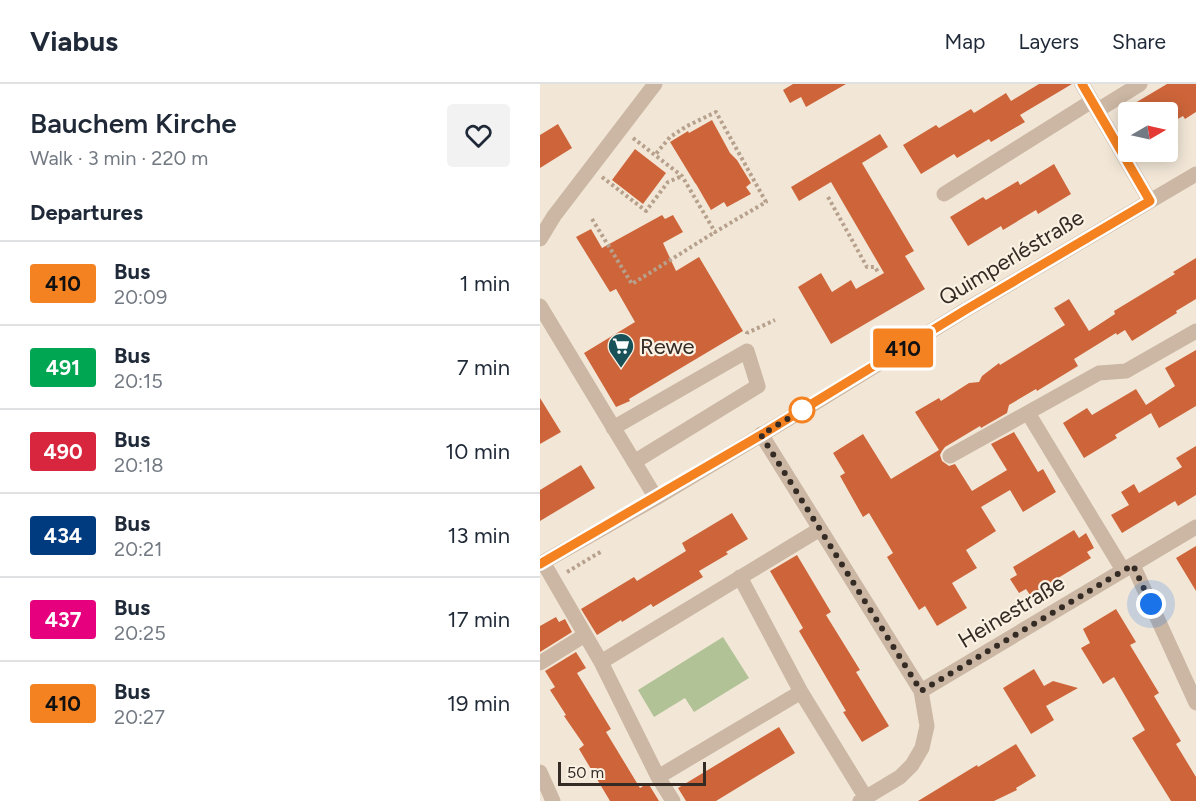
<!DOCTYPE html>
<meta charset="utf-8">
<style>
:root{--surface:#fff;--page:#f2f2f3;--text:#1f2937;--muted:#747a83;--line:#e0e1e3}
body{margin:0;font-family:Figtree,sans-serif;background:var(--page);color:var(--text);height:100vh;display:flex;flex-direction:column;font-size:22px;white-space:nowrap}
*{box-sizing:border-box;margin:0}
p{font-size:20px;color:var(--muted)}
.icon{flex:none;width:33px;height:33px;fill:none;stroke:currentColor;stroke-width:2;stroke-linecap:round;stroke-linejoin:round}
.map{position:relative;flex:1;overflow:hidden}
.sheet{display:flex;flex-direction:column;background:var(--surface);width:540px}
.sheet>*{flex:none}
.badge{padding:0 12px;border-radius:4px;font-size:21px;line-height:39px}
.needle{width:39px;rotate:81deg}
.fabs{position:absolute;left:578px;top:18px;display:grid;gap:12px}
.fabs a{display:grid;place-items:center;width:60px;height:60px;border-radius:6px;background:var(--surface);box-shadow:0 3px 15px #0003;font-size:30px}
.scale{position:absolute;left:18px;bottom:15px;width:148px;box-sizing:border-box;padding-left:6px;border:3px solid #352b25;border-top:0;font-size:16px;line-height:21px;white-space:nowrap;color:#352b25;-webkit-text-stroke:4px #faf1e3;paint-order:stroke}
.you{position:absolute;width:30px;height:30px;margin:-15px;border:4px solid #fff;border-radius:50%;background:#1a73e8;box-shadow:0 0 0 9px #1a73e833}
.map>.badge{position:absolute;translate:-50% -50%;box-shadow:0 0 0 3px #fff}
h2{padding:0 30px;font-size:22px;line-height:54px}
.round{display:grid;place-items:center;flex:none;width:63px;height:63px;border-radius:6px;background:var(--page)}
.overview{display:flex;align-items:center;justify-content:space-between;height:102px;padding:0 30px}
h1{font-size:28px;font-weight:600;line-height:45px}
ul{padding:0;list-style:none}
li{display:flex;align-items:center;gap:18px;height:84px;padding:0 30px;border-top:2px solid var(--line)}
li div{flex:1}
li b{display:block;font-size:22px}
li em{font-style:normal}
li .badge{min-width:66px;font-weight:700;text-align:center}
header{display:flex;align-items:center;gap:36px;box-sizing:border-box;height:84px;padding:0 30px;background:var(--surface);border-bottom:2px solid var(--line)}
header strong{font-size:28px}
nav{display:flex;gap:33px;margin-inline-start:auto;font-size:21px}
main{display:flex;flex:1;min-height:0}
.map>svg:first-child{display:block}
.green{fill:#b1c296}
.building{fill:#ce653a}
.lines{fill:none;stroke-linecap:round;stroke-linejoin:round}
.path{stroke:#b7a18d;stroke-width:4;stroke-dasharray:3 3;stroke-linecap:butt}
.minor{stroke:#cbb7a3;stroke-width:15}
.line-casing{stroke:#fff;stroke-width:14}
.line{stroke:#f58220;stroke-width:9}
.walk{stroke:#352b25;stroke-width:6;stroke-dasharray:0 10.8}
.stop-dot{fill:#fff;stroke:#f58220;stroke-width:3}
.labels{text-anchor:middle;stroke-width:4.5;stroke-linejoin:round;paint-order:stroke}
.street-label{font-size:22px;fill:#352b25;stroke:#faf1e3}
.poi-label{font-size:22px;fill:#352b25;stroke:#faf1e3;text-anchor:start}
</style>
<header>
<strong>Viabus</strong>
<nav><a>Map</a><a>Layers</a><a>Share</a></nav>
</header>
<main>
<section class="sheet">
<div class="overview"><div><h1>Bauchem Kirche</h1><p>Walk · 3 min · 220 m</p></div><a class="round"><svg class="icon" aria-label="heart" viewBox="0 0 24 24"><path d="M12 20l-8-8c-3-5 5-10 8-4 3-6 11-1 8 4z"/></svg></a></div>
<h2>Departures</h2>
<ul>
<li><span class="badge" style="background:#f58220;color:#111">410</span><div><b>Bus</b><p>20:09</p></div><em>1 min</em></li>
<li><span class="badge" style="background:#00a651;color:#fff">491</span><div><b>Bus</b><p>20:15</p></div><em>7 min</em></li>
<li><span class="badge" style="background:#d7263d;color:#fff">490</span><div><b>Bus</b><p>20:18</p></div><em>10 min</em></li>
<li><span class="badge" style="background:#003b80;color:#fff">434</span><div><b>Bus</b><p>20:21</p></div><em>13 min</em></li>
<li><span class="badge" style="background:#e6007e;color:#fff">437</span><div><b>Bus</b><p>20:25</p></div><em>17 min</em></li>
<li><span class="badge" style="background:#f58220;color:#111">410</span><div><b>Bus</b><p>20:27</p></div><em>19 min</em></li>
</ul>
</section>
<div class="map">
<svg width="656" height="717" viewBox="0 0 656 717">
<rect width="100%" height="100%" fill="#f2e7d7"/>
<path class="green" d="M183,553L209,594L154,628L145,614L114,633L98,606Z"/>
<path class="building" d="M253,0H306L266,23L261,13L250,19L243,6Z
M499,0H532L480,31L485,38L451,58L449,55L417,74L414,70L381,90L363,61L396,41L399,44L431,25L434,29L466,9L471,17Z
M627,0H656V28L645,35L643,32L627,41V28H580Z
M172,36L190,69L197,76L211,99L206,103L211,110L187,123L184,118L171,126L156,100L155,99L130,58L148,47L149,49Z
M18,40L32,64L0,84V51Z
M340,50L348,63L322,79L374,167L365,172L385,205L291,260L258,203L281,189L292,208L311,196L316,205L344,189L291,98L259,117L251,103Z
M95,65L126,89L103,120L72,96Z
M514,80L531,110L498,130L496,126L463,146L461,142L428,162L410,133L443,113L446,116L478,97L480,101Z
M122,131L125,135L133,131L143,148L123,159L136,187L159,173L203,247L89,315L90,317L76,323L44,269L95,238L76,205L70,208L36,153L51,145L62,164Z
M656,174V215L636,227L637,229L592,257L585,246L577,251L576,249L534,275L538,282L497,307L496,305L469,321L467,329L441,344L440,342L405,363L402,367L400,371L402,377L409,382L415,380L432,407L467,386L451,360L474,348L498,388L503,385L516,408L483,428L470,406L441,423L456,447L426,466L437,484L412,499L427,524L397,542L385,522L379,526L347,473L353,469L329,429L323,433L300,392L305,389L293,369L323,350L351,395L399,366L375,328L399,314L401,317L429,299L439,298L442,292L459,279L460,281L525,241L514,224L529,215L549,247L575,230L574,227L635,190L633,188Z
M656,266V322L619,344L611,329L575,351L577,354L544,374L523,339L547,324L552,331L596,305L606,321L635,302L625,284Z
M0,314L21,348L0,360Z
M656,362V411L638,422L635,417L582,449L571,431L589,421L581,408L594,400L599,409L642,383L636,374Z
M41,381L55,404L0,437V406Z
M192,429L208,455L186,468L188,470L159,487L163,493L113,523L111,520L82,538L81,536L57,551L41,525L94,493L97,497L146,467L142,459Z
M534,446L539,454L546,449L554,464L547,468L551,474L490,511L486,505L479,509L470,495L477,491L473,483Z
M656,462V507L636,474Z
M257,471L291,528L286,531L320,586L316,588L349,642L322,658L303,628L306,627L259,547L263,544L230,487Z
M576,525L596,558L590,561L619,609L614,612L641,657L636,660L656,693V717H631L592,654L605,646L574,593L563,600L541,564L550,559L543,545Z
M16,533L19,538L25,535L32,548L0,568V542Z
M36,568L46,584L37,589L71,645L66,648L100,704L108,699L119,717H70L39,665L44,661L24,632L26,631L10,606L15,603L5,587Z
M494,585L504,602L513,597L538,604L506,622L514,636L491,650L463,604Z
M239,643L255,669L176,717H146L138,704Z
M476,660L496,692L476,704L477,706L454,717H378L437,681L438,683Z"/>
<g class="lines">
<path class="path" d="M93,54L142,92L175,148L226,118L176,28L147,42L130,53L115,71
M62,93L106,127L128,98L142,92
M288,113L327,183H335L338,188
M52,135L92,200L175,148
M414,202L419,211
M207,250V249L235,236
M27,488L62,467"/>
<path class="minor" d="M542,0L610,117
M558,26L600,0
M404,110L552,17
M0,155L14,132L115,0
M0,222L116,414
M488,329L583,486
M73,344L207,267L218,302L94,378
M221,350L381,607L656,443
M410,372L559,289L586,287L656,247
M3,478L61,578L118,693L133,717
M0,480L116,414L283,314L427,225L656,90
M593,481L656,619
M200,493L261,608
M61,578L280,445
M0,579L45,551
M0,688L13,717
M118,693L261,608L326,714
M320,717L360,693L372,681L382,664L387,642L381,607"/>
</g>
<g class="lines">
<g class="line-casing">
<path id="line" d="M0,480L221,351L427,225L610,117L542,0"/>
</g>
<use href="#line" class="line"/>
<path class="walk" d="M262,326L264,325L221,351L381,607L593,481L611,520"/>
</g>
<defs>
<g id="supermarket-pin" transform="scale(1.35)"><path d="M0 17L-7.5 6A9.5 9.5 0 1 1 7.5 6Z" fill="#195159" stroke="#faf1e3"/><path d="M-6-5.5h2.5l.6 2H6L4.5 2H-2.5L-4.4-4H-6ZM-1.5 3.2a1.3 1.3 0 1 0 .1 0ZM3 3.2a1.3 1.3 0 1 0 .1 0Z" fill="#fff"/></g>
</defs>
<g fill-rule="evenodd">
<use href="#supermarket-pin" x="81" y="262"/>
</g>
<circle class="stop-dot" cx="262" cy="326" r="12"/>
<g class="labels">
<g class="street-label">
<text transform="translate(471 173) rotate(-31)" y="8">Quimperléstraße</text>
<text transform="translate(471 527) rotate(-31)" y="8">Heinestraße</text>
</g>
<g class="poi-label">
<text x="100" y="270">Rewe</text>
</g>
</g>
</svg>
<div class="fabs">
<a><svg class="needle" viewBox="-14 -14 28 28"><path d="M0-13l5 13h-10z" fill="#e53935"/><path d="M0 13l5-13h-10z" fill="#747a83"/></svg></a>
</div>
<div class="scale">50 m</div>
<div class="you" style="left:611px;top:520px"></div>
<b class="badge" style="left:363px;top:264px;background:#f58220;color:#111">410</b>
</div>
</main>
